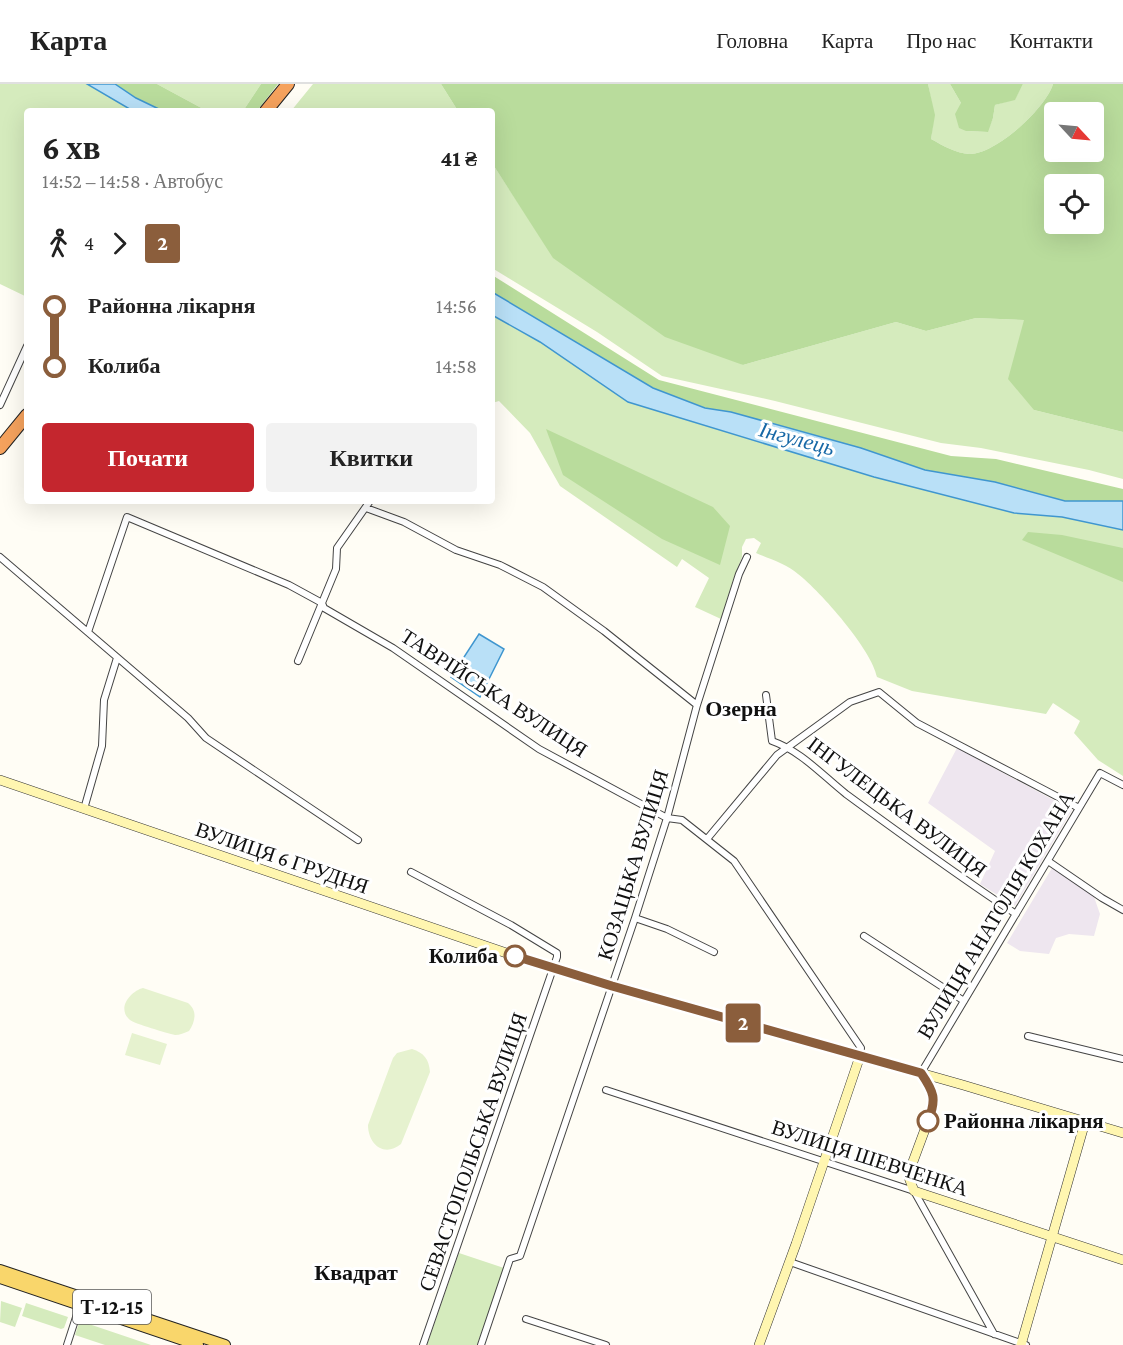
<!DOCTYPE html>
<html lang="uk">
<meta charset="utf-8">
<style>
:root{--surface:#fff;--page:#f2f2f2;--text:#222;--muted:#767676;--line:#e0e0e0;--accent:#c4262e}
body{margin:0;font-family:"Crimson Pro",serif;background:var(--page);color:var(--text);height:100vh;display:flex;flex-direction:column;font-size:22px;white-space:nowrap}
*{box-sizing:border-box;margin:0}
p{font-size:20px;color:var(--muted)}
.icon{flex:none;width:33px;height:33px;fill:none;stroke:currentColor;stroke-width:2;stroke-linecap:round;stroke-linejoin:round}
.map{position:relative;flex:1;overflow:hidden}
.drawer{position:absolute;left:24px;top:24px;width:471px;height:396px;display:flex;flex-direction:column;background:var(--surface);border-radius:6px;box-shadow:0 6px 24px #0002}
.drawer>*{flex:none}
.badge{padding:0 12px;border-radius:4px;font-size:21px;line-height:39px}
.needle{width:39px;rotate:116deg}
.tools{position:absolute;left:1044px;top:18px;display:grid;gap:12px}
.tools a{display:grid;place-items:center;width:60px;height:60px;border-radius:6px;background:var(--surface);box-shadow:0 6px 24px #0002;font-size:30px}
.map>.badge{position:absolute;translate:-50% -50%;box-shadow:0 0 0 3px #fff}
.legs{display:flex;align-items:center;gap:9px;height:66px;padding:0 18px;font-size:20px}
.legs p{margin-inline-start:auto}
.headline{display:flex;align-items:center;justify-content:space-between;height:102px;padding:0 18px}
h1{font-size:33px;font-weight:700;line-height:45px}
.button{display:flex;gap:12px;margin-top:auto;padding:12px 18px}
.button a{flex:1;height:69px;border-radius:6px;background:var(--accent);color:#fff;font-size:24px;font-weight:700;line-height:69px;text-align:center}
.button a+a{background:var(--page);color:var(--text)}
ul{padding:0 18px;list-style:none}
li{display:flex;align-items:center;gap:21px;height:60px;font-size:22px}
li i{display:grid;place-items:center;width:9px;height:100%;margin:0 8px;background:currentColor}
li i::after{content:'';width:15px;height:15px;margin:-8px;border:4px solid;border-radius:50%;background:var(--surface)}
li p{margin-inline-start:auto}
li:first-child i{background:linear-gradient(#0000 50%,currentColor 0)}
li:last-child i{background:linear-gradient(currentColor 50%,#0000 0)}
header{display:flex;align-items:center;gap:36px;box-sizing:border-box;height:84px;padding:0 30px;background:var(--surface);border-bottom:2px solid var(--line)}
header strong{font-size:28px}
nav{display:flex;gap:33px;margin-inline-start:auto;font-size:21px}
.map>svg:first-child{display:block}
.industrial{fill:#eee6ef}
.green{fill:#d5ebbd}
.forest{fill:#b9dc9c;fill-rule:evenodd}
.pitch{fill:#e6f2cf}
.water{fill:#b9e0f7;stroke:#3f96cf;stroke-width:1.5}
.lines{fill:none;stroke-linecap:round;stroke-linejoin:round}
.street-casing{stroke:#444;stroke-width:8}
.secondary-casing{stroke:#333;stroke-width:10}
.primary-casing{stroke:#222;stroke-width:12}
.highway-casing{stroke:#222;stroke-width:14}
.street{stroke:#fff;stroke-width:6}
.secondary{stroke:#fff6b0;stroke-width:9}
.primary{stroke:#f9d66b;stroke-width:10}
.highway{stroke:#f5a25d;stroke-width:12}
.line-1-casing{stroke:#fff;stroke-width:14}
.line-1{stroke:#8b5e3c;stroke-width:9}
.stop-1-dot{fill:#fff;stroke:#8b5e3c;stroke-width:3}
.labels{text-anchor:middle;stroke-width:6;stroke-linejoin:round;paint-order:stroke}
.shield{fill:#fff;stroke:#585858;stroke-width:1.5}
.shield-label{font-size:20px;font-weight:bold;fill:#111}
.street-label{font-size:21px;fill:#111;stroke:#fff}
.stop-label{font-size:21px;font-weight:bold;fill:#111;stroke:#fff;text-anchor:end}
.water-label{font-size:22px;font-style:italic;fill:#1768a6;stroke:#fff}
.neighbourhood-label{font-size:22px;font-weight:bold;fill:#111;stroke:#fff}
</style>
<header>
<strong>Карта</strong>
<nav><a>Головна</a><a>Карта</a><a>Про нас</a><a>Контакти</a></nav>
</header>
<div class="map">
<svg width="1123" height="1261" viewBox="0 0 1123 1261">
<rect width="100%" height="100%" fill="#fffdf5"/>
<path class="industrial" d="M957,664L1072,726L1015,822L980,800L995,767L928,719Z
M1052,784L1093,810L1100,830L1094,852L1069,850L1056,854L1049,870L1020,867L1007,859Z"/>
<path class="green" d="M0,0H87L133,27H27V213L0,200Z
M157,0H261L243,27H207Z
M313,0H441L458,27H291Z
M928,0H950L961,19L966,47L987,48L993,34L995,21L1015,15L1023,0H1053C1046,24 996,70 970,70C957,70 942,61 931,55L934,31Z
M492,79L554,174L743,281L896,238L926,247L976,234L1024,236L1034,326L1123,348V395L1089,386L981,364L941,359L775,317L662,292L597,248L492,184Z
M492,231L540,258L628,318L1014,429L1062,433L1123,446V692L1098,676L1074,649L1080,637L1053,619L1046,630L912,607L877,593C872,566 821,508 798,490C787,480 770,475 756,469L761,459L754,454L746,455L742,463V473L733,496L721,535L695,523L709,494L682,475L677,483L560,402L530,349L499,317L492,319Z
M459,1169L504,1184L477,1261H427Z
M1,1217L22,1224L15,1243L0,1238Z
M26,1219L68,1233L64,1244L61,1245L22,1232Z
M83,1238L151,1261H105L75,1251L79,1239Z"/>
<path class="forest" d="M115,0H157L207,27H163L136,14Z
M261,0H278L257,27H243Z
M441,0H928L935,31L931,55C942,61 957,70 970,70C996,70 1046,24 1053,0H1123V348L1034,326L1008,295L1024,236L976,234L926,247L896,238L743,281L665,253L553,174L492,79V27H458ZM1054,28H1094V68H1054ZM1054,100H1094V140H1054Z
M950,0H1023L1015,16L995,21L993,34L988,48L966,47L959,44L955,30L961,19Z
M492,191L659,296L951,372L996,375L1123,405V417H1065L995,398L925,386L861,364L731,328L705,324L653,304L492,208Z
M546,345L713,423L730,442L720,481L662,455L563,391Z
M1028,448L1062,451L1123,464V498L1022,456Z"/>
<path class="pitch" d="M143,904L188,919C198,927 195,938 189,947C184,949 180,951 175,951C167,949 135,940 130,936C116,924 131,907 143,904Z
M132,949L167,960L160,981L125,971Z
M412,965C424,969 429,975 430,988L401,1060C384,1074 368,1060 368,1041L393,974L397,969Z"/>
<path class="water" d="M87,0H115L136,14L163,27H133Z
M492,208L653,304L705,324L731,328L861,364L925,386L995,398L1065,417H1123V446L1062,433L1014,429L874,393L628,318L540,258L492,231Z
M479,550L504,565L480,613L451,593Z"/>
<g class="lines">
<g class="street-casing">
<path id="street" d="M0,321L27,262
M366,424L404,438L456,466L500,481L543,503L604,547L697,621
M0,473L188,634L206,654L358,756
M88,548L127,433L289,501L322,519L324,524L393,564L539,665L667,734L682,736L734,777L861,964L860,972
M298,577L336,485L337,464L370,417
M766,611L772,657C801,667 822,691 846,710C902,751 958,792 1016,830
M84,725L102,662L104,616L117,574
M707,755L777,671L850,618L879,608L917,639L1079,724
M1048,777L1102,814L1123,826
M411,788L511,841L557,869V873L423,1261
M635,834L667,845L714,868
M864,852L964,917
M1028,952L1123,975
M921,989L1100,689L1123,701
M606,1006L914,1107L994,1250
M790,1178L1026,1261
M526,1235L606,1261
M67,1261L80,1221
M481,1261L510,1175L520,1172L635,834L667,734L697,621L739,490L747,473"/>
</g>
<g class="secondary-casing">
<path id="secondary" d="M0,696L553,885L963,1001L1123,1049
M921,989C928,1000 934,1008 934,1021L908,1091L914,1107L1123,1176
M759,1261L796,1160L860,972
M1021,1261L1085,1038"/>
</g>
<g class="primary-casing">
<path id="primary" d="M0,1186L225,1261
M0,1194L198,1261"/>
</g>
<g class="highway-casing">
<path id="highway" d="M266,27L288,0
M0,364L27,331"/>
</g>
<use href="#street" class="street"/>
<use href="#secondary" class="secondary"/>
<use href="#primary" class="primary"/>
<use href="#highway" class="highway"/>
</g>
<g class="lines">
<g class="line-1-casing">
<path id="line-1" d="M515,872L612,902L921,989C934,1008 937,1015 928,1037"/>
</g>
<use href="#line-1" class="line-1"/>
</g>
<g class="stop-1-dot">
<circle cx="515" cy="872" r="10"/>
<circle cx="928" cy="1037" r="10"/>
</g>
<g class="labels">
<rect class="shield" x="73" y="1206" width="78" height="34" rx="4.5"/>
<g class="shield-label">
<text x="112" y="1230">Т-12-15</text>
</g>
<g class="street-label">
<text transform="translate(494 609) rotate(33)" y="7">ТАВРІЙСЬКА ВУЛИЦЯ</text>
<text transform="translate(897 723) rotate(37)" y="7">ІНГУЛЕЦЬКА ВУЛИЦЯ</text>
<text transform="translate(282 774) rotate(19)" y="7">ВУЛИЦЯ 6 ГРУДНЯ</text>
<text transform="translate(633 781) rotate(-73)" y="7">КОЗАЦЬКА ВУЛИЦЯ</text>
<text transform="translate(996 831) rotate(-59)" y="7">ВУЛИЦЯ АНАТОЛІЯ КОХАНА</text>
<text transform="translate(473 1068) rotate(-71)" y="7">СЕВАСТОПОЛЬСЬКА ВУЛИЦЯ</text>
<text transform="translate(870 1074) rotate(18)" y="7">ВУЛИЦЯ ШЕВЧЕНКА</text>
</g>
<g class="stop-label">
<text x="498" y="879">Колиба</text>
<text x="944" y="1044" text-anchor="start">Районна лікарня</text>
</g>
<g class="water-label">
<text transform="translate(797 354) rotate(15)" y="8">Інгулець</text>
</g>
<g class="neighbourhood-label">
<text x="741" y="632">Озерна</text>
<text x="356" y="1196">Квадрат</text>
</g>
</g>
</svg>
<div class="tools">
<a><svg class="needle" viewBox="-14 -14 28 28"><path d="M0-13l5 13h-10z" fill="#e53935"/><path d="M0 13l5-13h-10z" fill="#767676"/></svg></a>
<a><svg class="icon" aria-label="locate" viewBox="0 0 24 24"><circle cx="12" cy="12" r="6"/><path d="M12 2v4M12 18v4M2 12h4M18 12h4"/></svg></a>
</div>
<b class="badge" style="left:743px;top:939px;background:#8b5e3c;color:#fff">2</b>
<section class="drawer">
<div class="headline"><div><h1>6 хв</h1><p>14:52 – 14:58 · Автобус</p></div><b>41 ₴</b></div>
<div class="legs"><svg class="icon" aria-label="walk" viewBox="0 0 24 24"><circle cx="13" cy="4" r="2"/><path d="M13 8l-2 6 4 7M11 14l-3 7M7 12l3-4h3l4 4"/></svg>4<svg class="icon" aria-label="forward" viewBox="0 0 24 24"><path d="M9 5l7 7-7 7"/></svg><b class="badge" style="background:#8b5e3c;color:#fff">2</b></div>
<ul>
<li><i style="color:#8b5e3c"></i><b>Районна лікарня</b><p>14:56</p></li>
<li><i style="color:#8b5e3c"></i><b>Колиба</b><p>14:58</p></li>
</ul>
<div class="button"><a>Почати</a><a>Квитки</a></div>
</section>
</div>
